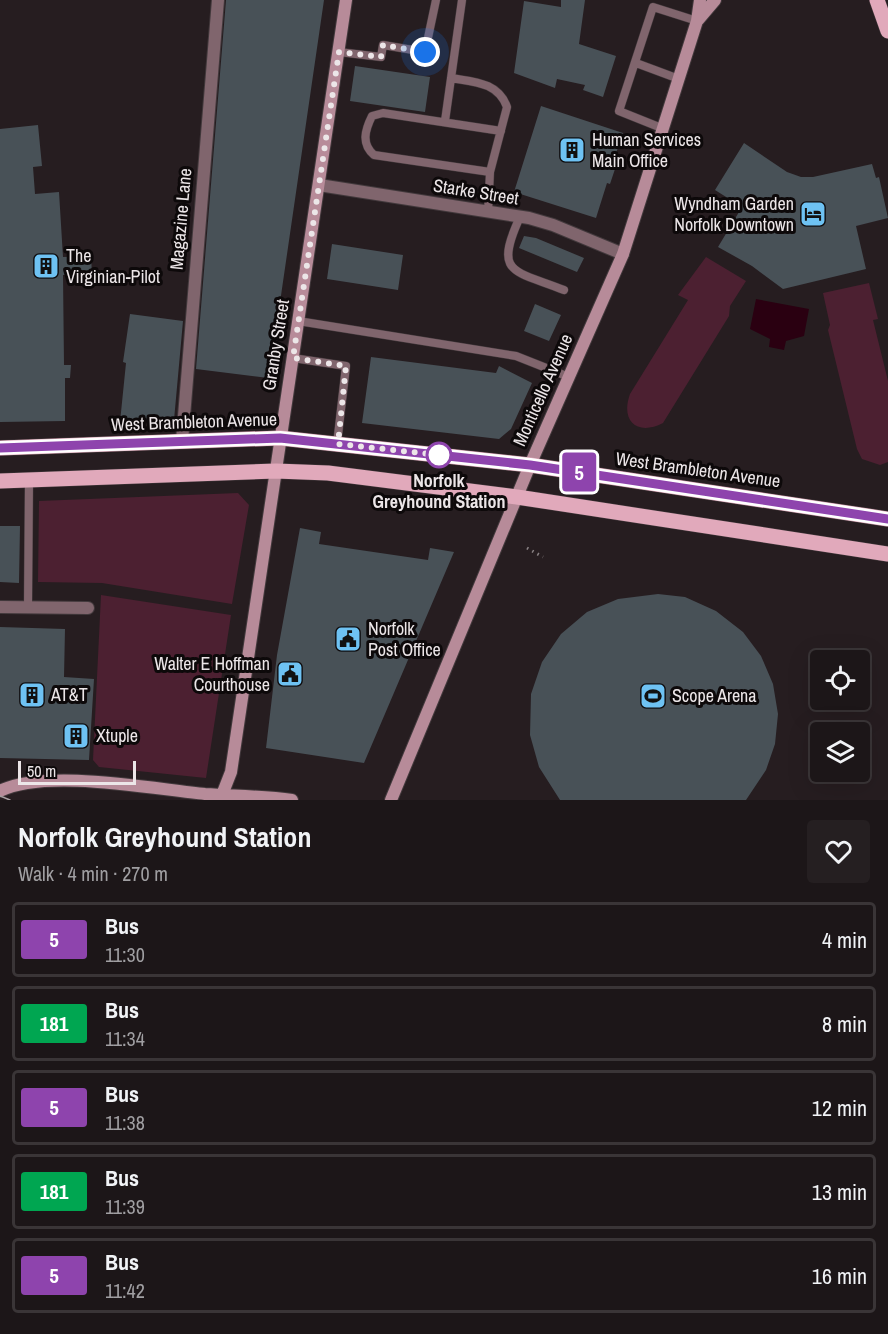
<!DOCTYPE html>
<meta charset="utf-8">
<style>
:root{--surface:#1c1618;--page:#251f21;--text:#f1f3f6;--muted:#a09fa2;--line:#3a3537}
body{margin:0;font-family:"Archivo Narrow",sans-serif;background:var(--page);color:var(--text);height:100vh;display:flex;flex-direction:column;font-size:22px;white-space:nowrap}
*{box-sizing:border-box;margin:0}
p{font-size:20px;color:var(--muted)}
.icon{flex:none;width:33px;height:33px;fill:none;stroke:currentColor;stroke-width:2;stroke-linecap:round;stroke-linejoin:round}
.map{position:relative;height:800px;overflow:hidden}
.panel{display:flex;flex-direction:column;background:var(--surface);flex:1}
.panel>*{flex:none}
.badge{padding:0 12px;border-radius:4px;font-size:21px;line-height:39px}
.fabs{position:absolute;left:810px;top:650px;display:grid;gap:12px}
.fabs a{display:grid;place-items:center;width:60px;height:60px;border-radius:6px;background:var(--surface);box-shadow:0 6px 24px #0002,0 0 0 2px var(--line);font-size:30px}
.scale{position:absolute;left:18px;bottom:15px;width:118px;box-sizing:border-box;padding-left:6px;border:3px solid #ece6e8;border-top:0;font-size:16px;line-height:21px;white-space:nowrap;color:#ece6e8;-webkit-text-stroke:4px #0d090a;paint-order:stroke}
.you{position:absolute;width:30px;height:30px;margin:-15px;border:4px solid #fff;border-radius:50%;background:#1a73e8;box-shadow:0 0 0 9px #1a73e833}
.map>.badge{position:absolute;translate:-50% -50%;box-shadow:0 0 0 3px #fff}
.round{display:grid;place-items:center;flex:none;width:63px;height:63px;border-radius:6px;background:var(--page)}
.headline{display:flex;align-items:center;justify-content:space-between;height:102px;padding:0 18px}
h1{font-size:28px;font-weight:700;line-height:45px}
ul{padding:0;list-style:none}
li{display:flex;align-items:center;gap:18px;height:75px;margin:0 12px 9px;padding:0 6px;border:3px solid var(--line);border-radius:6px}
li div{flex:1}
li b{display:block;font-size:22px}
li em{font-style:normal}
li .badge{min-width:66px;font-weight:700;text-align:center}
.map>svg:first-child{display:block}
.green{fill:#4c2031}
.water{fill:#2a0011}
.building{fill:#485157}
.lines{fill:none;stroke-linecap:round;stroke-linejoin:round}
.lane-casing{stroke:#42393c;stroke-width:9}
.street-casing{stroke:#42393c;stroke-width:14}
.secondary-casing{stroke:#42393c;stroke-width:14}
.primary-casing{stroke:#42393c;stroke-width:16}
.path{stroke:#8a8385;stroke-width:3;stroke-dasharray:1.5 4.5;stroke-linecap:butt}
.lane{stroke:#80656d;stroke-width:8}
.street{stroke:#80656d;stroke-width:12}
.secondary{stroke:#b78b99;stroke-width:12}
.primary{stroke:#e1a9bb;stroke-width:15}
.tram{stroke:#a79fa2;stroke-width:1.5}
.line-casing{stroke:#fff;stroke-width:14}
.line{stroke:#8e44ad;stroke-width:9}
.walk{stroke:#ece6e8;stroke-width:6;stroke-dasharray:0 10.8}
.stop-dot{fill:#fff;stroke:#8e44ad;stroke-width:3}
.labels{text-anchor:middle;stroke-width:6;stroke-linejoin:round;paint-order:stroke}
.poi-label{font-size:18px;fill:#ece6e8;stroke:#0d090a;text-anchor:start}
.street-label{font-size:18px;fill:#ece6e8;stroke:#0d090a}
.stop-label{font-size:18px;font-weight:bold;fill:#ece6e8;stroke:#0d090a}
</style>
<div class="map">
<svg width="888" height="800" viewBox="0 0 888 800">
<rect width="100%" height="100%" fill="#261d20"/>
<path class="green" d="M706,257L746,281L730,306L729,316L663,423C638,436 620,422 630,394L688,300L678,295Z
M869,283L878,319L873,320L888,381V462L880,465L862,459L857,449L828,330L830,325L823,293Z
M238,493L249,505L232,604L102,583L38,582L39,501Z
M101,595L231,615L206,778L99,767L93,760Z"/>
<path class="water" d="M756,299L809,309L804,336L786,341L784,350L769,347L770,339L750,329Z"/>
<path class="building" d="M226,0H324L269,378L196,369Z
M561,0H585L579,44L616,56L603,97L583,90L585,85L557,79L555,88L514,73L524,1L561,7Z
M355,66L430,77L425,112L350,101Z
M541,106L623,133L611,168L615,169L610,184L607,183L596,218L514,192Z
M38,125L42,166L33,167L35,194L59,192L63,257L91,256L92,275H63L64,365H71L70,378H65V421L0,422V129Z
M744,143L787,172L801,177H813L872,164L876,178L879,177L888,218L856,226L866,269L783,289L752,266L718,247L742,207L715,190Z
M524,236L536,238L584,258L577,272L519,248Z
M332,244L403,255L398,290L327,279Z
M535,304L561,315L549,341L524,331Z
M130,314L183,321L174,420L120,422L126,363L123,362Z
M371,357L496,373L499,366L532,383L511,429L499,439L362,423Z
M0,526H20L19,583L0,582Z
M300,528L321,532L319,544L428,560L430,548L454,552L364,763L266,748L277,655Z
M658,594L685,597L716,611L743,632L761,656L773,684L778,714L775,744L766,770L746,800H560L539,767L530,735L531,694L542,662L561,634L587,612L618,599Z
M0,627L65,629L64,677L94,679L89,760L0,758Z"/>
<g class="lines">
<g class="lane-casing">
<path id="lane" d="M339,52L381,57L383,45L425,52L436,0
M636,63L679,79
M451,78C474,82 498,82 507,107L490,172L488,212
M445,121L462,0
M664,129L619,111L653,7L697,21
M490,172L374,155C361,144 365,130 372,116L383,113L501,131
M520,217C493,275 514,270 564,290
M298,321L516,356L569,377
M293,358L346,366L337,444
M28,607L29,480"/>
</g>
<g class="street-casing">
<path id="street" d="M319,185L529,218L553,225L623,254
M182,441L218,0
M0,607L88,608"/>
</g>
<g class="secondary-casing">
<path id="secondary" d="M698,20L715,0
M0,791C46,768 153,789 205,794C234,796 263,796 292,800
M220,800L231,772L346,0
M391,800L530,465L623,254L697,21L700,0"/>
</g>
<g class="primary-casing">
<path id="primary" d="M877,0L888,31
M0,448L280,438L530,465L888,519
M0,481L276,471L328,473L517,497L888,554"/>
</g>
<path class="path" d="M527,548L543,557"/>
<use href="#lane" class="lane"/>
<use href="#street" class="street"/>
<use href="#secondary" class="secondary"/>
<use href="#primary" class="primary"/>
<path class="tram" d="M0,796L10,800"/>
</g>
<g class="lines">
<g class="line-casing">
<path id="line" d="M0,448L280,438L530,465L888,519"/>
</g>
<use href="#line" class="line"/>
<path class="walk" d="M425,52L383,45L381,57L339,52L293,358L346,366L338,444L439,455"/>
</g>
<defs>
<g id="building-square" transform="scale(1.35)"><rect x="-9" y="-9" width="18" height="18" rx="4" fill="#6ec2f3" stroke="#0d090a"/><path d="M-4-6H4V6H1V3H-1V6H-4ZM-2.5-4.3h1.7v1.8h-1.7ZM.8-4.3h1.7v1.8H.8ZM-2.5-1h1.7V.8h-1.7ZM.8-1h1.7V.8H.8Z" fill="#111"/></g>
<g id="hotel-square" transform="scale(1.35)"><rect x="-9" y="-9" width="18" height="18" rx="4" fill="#6ec2f3" stroke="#0d090a"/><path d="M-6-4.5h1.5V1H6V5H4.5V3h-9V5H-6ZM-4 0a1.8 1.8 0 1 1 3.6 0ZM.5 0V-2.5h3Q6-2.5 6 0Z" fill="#111"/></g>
<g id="civic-square" transform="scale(1.35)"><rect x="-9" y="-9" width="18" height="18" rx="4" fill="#6ec2f3" stroke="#0d090a"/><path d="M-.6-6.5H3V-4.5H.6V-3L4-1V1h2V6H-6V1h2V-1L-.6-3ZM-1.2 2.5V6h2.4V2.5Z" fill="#111"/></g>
<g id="stadium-square" transform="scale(1.35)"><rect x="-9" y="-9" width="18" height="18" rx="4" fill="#6ec2f3" stroke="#0d090a"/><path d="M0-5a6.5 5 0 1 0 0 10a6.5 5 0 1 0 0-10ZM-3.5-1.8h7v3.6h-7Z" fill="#111"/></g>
</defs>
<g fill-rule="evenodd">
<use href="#building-square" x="572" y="150"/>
<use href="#hotel-square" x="813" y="214"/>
<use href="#building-square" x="46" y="266"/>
<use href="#civic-square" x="348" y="639"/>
<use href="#civic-square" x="290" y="674"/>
<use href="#building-square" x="32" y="695"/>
<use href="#stadium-square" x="653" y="696"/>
<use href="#building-square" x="76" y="736"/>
</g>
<circle class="stop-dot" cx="439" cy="455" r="12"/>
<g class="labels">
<g class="poi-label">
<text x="592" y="146">Human Services<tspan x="592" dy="21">Main Office</tspan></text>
<text x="794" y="210" text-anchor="end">Wyndham Garden<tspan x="794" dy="21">Norfolk Downtown</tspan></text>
<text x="66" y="262">The<tspan x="66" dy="21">Virginian-Pilot</tspan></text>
<text x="368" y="635">Norfolk<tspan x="368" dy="21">Post Office</tspan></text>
<text x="270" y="670" text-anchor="end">Walter E Hoffman<tspan x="270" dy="21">Courthouse</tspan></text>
<text x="51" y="701">AT&amp;T</text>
<text x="672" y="702">Scope Arena</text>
<text x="96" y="742">Xtuple</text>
</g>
<g class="street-label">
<text transform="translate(476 192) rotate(9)" y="6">Starke Street</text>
<text transform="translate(181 219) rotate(-85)" y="6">Magazine Lane</text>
<text transform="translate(276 345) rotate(-81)" y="6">Granby Street</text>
<text transform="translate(543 390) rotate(-66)" y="6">Monticello Avenue</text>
<text transform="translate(194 422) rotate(-2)" y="6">West Brambleton Avenue</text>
<text transform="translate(698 470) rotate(8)" y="6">West Brambleton Avenue</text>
</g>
<g class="stop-label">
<text x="439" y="487">Norfolk<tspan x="439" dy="21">Greyhound Station</tspan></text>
</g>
</g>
</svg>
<div class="fabs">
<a><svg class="icon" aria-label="locate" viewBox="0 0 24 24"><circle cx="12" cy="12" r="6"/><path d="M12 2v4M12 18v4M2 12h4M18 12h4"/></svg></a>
<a><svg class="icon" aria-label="layers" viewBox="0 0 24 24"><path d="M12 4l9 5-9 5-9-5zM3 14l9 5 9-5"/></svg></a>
</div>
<div class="scale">50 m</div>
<div class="you" style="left:425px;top:52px"></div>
<b class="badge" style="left:579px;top:472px;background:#8e44ad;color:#fff">5</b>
</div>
<section class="panel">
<div class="headline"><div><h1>Norfolk Greyhound Station</h1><p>Walk · 4 min · 270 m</p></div><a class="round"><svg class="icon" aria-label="heart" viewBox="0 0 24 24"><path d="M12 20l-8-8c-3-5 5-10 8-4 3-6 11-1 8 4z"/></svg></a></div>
<ul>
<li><span class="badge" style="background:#8e44ad;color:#fff">5</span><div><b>Bus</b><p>11:30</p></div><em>4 min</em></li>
<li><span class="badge" style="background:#00a651;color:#fff">181</span><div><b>Bus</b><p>11:34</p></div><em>8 min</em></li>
<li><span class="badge" style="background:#8e44ad;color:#fff">5</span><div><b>Bus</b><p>11:38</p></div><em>12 min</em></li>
<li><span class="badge" style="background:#00a651;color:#fff">181</span><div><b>Bus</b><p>11:39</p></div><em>13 min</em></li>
<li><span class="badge" style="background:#8e44ad;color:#fff">5</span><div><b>Bus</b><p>11:42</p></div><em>16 min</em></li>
</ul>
</section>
